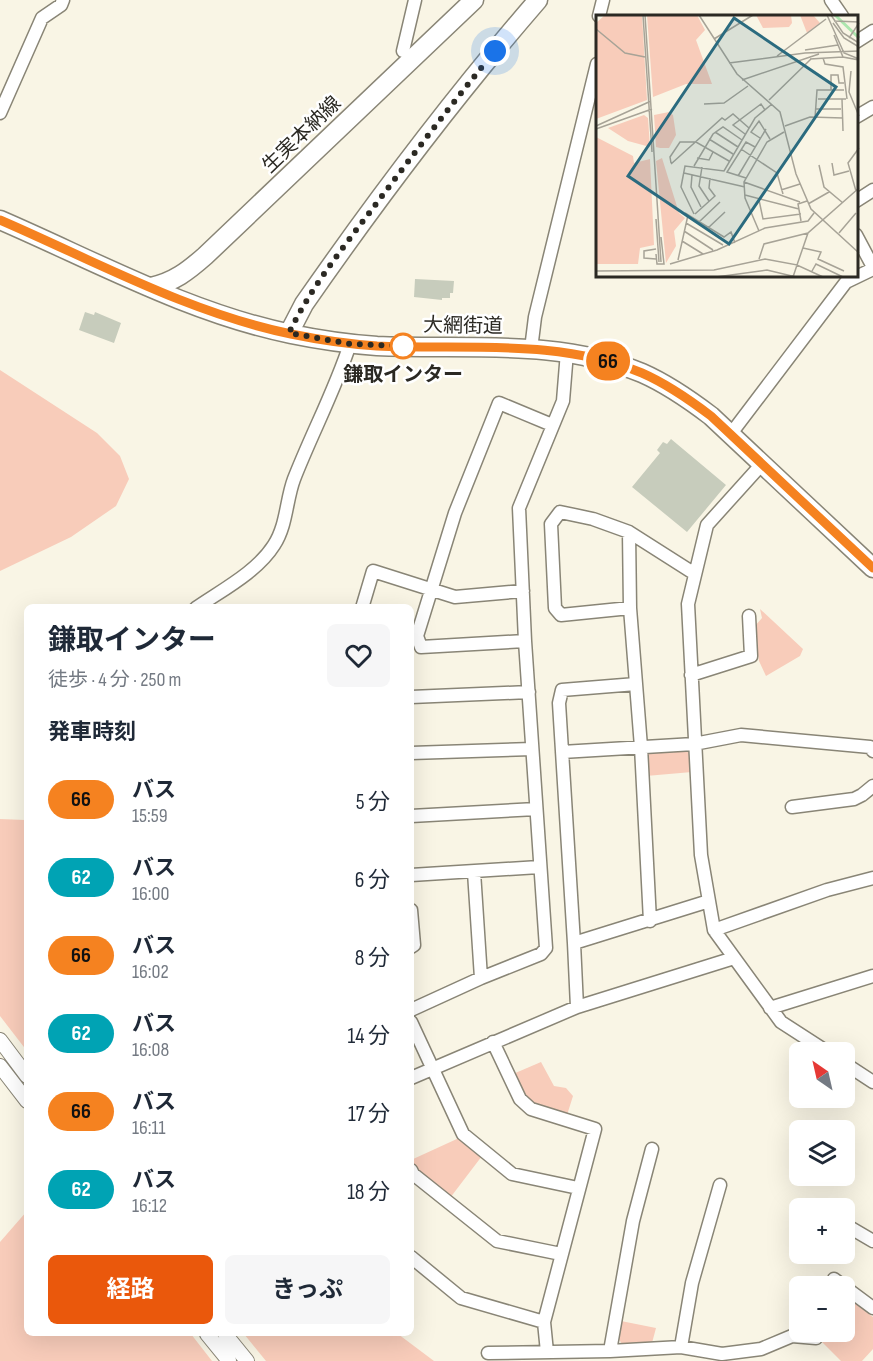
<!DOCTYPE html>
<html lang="ja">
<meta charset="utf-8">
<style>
:root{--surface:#fff;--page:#f6f6f7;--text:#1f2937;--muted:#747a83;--accent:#ea580c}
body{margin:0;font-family:"Sofia Sans Condensed","Noto Sans JP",sans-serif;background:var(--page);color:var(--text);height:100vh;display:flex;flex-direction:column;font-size:22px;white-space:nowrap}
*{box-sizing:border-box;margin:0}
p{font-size:20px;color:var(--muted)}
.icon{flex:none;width:33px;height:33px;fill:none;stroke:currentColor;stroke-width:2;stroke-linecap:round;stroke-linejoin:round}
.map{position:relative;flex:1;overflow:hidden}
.side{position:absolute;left:24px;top:604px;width:390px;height:732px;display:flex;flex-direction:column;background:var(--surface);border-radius:9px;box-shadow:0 6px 24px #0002}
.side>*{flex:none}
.badge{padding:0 12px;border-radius:20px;font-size:21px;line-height:39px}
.needle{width:39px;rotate:326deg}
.tools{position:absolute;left:789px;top:1042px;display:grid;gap:12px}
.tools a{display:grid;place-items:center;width:66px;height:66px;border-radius:9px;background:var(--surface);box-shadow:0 6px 24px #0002;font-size:30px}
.you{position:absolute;width:30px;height:30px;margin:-15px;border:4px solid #fff;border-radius:50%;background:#1a73e8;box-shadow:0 0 0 9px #1a73e833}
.map>.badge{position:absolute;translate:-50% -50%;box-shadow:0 0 0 3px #fff}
h2{padding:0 24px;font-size:22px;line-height:54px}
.round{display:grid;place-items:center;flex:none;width:63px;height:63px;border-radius:9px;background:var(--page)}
.headline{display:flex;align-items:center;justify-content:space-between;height:102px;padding:0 24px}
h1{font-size:28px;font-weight:700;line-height:45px}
.button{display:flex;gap:12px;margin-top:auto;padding:12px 24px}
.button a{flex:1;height:69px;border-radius:9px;background:var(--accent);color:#fff;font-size:24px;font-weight:700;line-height:69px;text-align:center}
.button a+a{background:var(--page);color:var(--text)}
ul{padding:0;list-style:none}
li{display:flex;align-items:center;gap:18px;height:78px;padding:0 24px}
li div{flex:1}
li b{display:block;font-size:22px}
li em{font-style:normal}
li .badge{min-width:66px;font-weight:700;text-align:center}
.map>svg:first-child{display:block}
.green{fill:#f8ccba}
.building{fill:#c7ccbc}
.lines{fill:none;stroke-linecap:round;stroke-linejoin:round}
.minor-casing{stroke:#898576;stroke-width:15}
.tertiary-casing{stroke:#898576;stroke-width:16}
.primary-casing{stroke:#898576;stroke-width:21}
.minor{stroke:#fff;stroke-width:12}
.tertiary{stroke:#fff;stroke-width:14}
.primary{stroke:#fff;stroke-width:18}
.line-casing{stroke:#fff;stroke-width:14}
.line{stroke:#f58220;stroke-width:9}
.walk{stroke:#2b2923;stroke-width:6;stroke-dasharray:0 10.8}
.stop-dot{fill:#fff;stroke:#f58220;stroke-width:3}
.labels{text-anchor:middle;stroke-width:5;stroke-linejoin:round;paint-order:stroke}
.street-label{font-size:20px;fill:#2b2923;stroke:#fff}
.stop-label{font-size:20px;font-weight:bold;fill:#2b2923;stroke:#fff}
.inset-river{fill:none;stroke:#ace6ae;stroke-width:3}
.inset-road{fill:none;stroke:#a7a397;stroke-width:1.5}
.view{fill:#2b6b7f;fill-opacity:0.15;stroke:#2b6b7f;stroke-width:3}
.inset-edge{fill:none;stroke:#2b2923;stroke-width:3}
</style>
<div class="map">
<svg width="873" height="1361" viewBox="0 0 873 1361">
<rect width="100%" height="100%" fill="#f9f5e5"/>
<path class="green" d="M0,370L97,433L120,456L129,479L116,506L71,537L0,571Z
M760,609L803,649L800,656L766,676L759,661L754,627L762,618Z
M685,749L690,753L692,772L646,776L645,755L648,751Z
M0,819L25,820L27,822V1051L0,1016Z
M541,1062L554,1086L566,1088L573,1096L567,1115L529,1103L513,1074Z
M459,1138L482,1156L450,1198L416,1170L411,1160Z
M27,1211V1334H191L212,1361H0V1242Z
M845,1296L873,1317V1349L862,1361H841L822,1342L824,1332H844Z
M621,1321L656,1328L652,1343L622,1344L618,1338Z
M244,1334H398L434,1361H266Z"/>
<path class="building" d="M415,279L454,281L453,293H450V298H442V300L414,297Z
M85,312L94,315L95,312L121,323L114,343L79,330Z
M671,439L726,485L687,532L632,487L660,453L657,450L663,442L667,444Z"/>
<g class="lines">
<g class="minor-casing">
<path id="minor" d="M831,0L842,16
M599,16L603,0
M856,42L873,31
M403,51L415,0
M0,113L42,18L61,5L63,0
M856,117L873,107
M856,201L873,190
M856,235L873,267
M531,349L535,317L597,64
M730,435L846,282L873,269
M761,465L707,525L688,604L701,855L714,930L781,1022L829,1053
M629,532L630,608L641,747L650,921
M196,608C222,590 257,572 274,545C287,525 286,500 294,479C312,433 335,390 350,344
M362,608L373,571L455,597L523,591
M630,608L561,615L555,608L551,524L560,512L593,519L629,532L695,574
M525,641L421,647L417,636L455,513L499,403L552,425
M691,675L751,656L749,616
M636,684L562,690L559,703L574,943L709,901
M411,697L529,692
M562,752L694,744L741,735L870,747L873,751
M411,753L532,749
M792,807L854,799L862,795L873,786
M411,816L536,809
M474,872L481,978
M411,875L539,867
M411,910L414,945L411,947
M714,930L827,890L873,878
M574,943L577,1007
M770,1008L873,976
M411,1010L481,978L541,954L546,948L525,641L519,508L563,401L567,352
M411,1022L463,1134L512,1174L578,1188
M493,1042L520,1099L531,1109L595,1129L544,1322L547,1352
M844,1063L873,1082
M411,1078L577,1007L734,958
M411,1170L413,1174L497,1241L561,1254
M844,1224L873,1241
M411,1257L461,1298L544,1322
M832,1287L834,1279L873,1308
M681,1347L692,1283L720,1185
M610,1351L633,1221L652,1149
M488,1353L610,1351L681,1347L722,1354L761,1349L792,1336L816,1338L818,1332"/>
</g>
<g class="tertiary-casing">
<path id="tertiary" d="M0,1040L27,1076
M0,1066L27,1101
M207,1334L229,1361
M225,1334L247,1361"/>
</g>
<g class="primary-casing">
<path id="primary" d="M0,220C95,261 189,313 291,334C320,340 348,344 377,346C465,350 558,338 642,373C667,384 690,400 711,416L873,568
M151,287C174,282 188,271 205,256L474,0
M289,333L304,304C377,199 454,97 538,0"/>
</g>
<use href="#minor" class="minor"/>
<use href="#tertiary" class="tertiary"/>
<use href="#primary" class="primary"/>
</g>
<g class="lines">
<g class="line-casing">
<path id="line" d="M0,220C95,261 189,313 291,334C320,340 348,344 377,346C465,350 558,338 642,373C667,384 690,400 711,416L873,568"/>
</g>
<use href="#line" class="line"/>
<path class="walk" d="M403,346L351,344L289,333C311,287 345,245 376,204C415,152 454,101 495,51"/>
</g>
<circle class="stop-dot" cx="403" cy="346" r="12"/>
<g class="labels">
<g class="street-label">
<text transform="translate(301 134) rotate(-44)" y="7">生実本納線</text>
<text transform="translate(463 325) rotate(1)" y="7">大網街道</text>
</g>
<g class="stop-label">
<text x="403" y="381">鎌取インター</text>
</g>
</g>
<g transform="translate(596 15)">
<rect width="262" height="262" fill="#f9f5e5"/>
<path d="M9,0H46L51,85L0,104V8ZM51,0H101L109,15L100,25L116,69H90L57,82ZM160,0H195L196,8L193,12L167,13ZM204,0H217L224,8L211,18ZM73,97L77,100L80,120L73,133H64L60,132L58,100ZM48,100L52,103L54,132L32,126L12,113ZM0,122L37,141L38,148L54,144L58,230L44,233L42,249H0ZM66,143L83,198L89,203L78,216L80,231L70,248L60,146Z" fill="#f8ccba"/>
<path class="inset-river" d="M239,0L263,23"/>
<path class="inset-road" d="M47,0L56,137M49,0L65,247M103,0L141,59L184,97L200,159L215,194L263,238M231,0L248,38L263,44M235,0L247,18L263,28M238,6L263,7M237,8L248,23L263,32M0,14L29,38L49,42M238,20L247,42L263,45M253,23L263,8M118,24L157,0M209,35L242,30M181,41L230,4M227,43L229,49L247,52L251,84M214,44L247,42M133,48L209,38L263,36M255,56L253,77L263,101M146,65L223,39M235,75V60H242L243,68H248M222,84H250M246,84L247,116M173,85L215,44M108,89L128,88L152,71M220,94H245M219,103L221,75H248M0,111L55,86M189,111L214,102L247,103M0,114L56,94M119,117L142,132M149,119L137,110L165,89L169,95M164,123L155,117L163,106L174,124M113,124L137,139M145,134L181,158L187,179M101,143L113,145L117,137M75,148L74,142L84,127H100L133,146M236,148L238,160L253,156M75,149L126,103L129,105L137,99L153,113M223,150L228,172L247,188M98,151L117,119L127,112L146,125M106,152L103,171L113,186M88,158L149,172M96,160L95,172L105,192M142,161L170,114M150,163L131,157L150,127L159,132M148,167L204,187M185,175L204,169M260,176L252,148L263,133M149,180L203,194M163,185L167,204L205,199M212,189L233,177M89,198L128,222L135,217L139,228M98,199L85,172L89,151L128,156L159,103L176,89M99,199L119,181L113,173L114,163M60,204L63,247M205,206L202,189L211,186M103,207L124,187M90,208L127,230M112,213L129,197M88,216L117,235M163,216L149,183L148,167L171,127L188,117M243,218L260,198M86,226L107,239M207,233L225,237L222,244L248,256M60,234L48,236V243L60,244M60,239L61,249H68L65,222M163,244L168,229L212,218M82,245L92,200M74,249L121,235L169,213L212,206L218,198M0,256L118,255L169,244L201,250L212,218L263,173M216,256L220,249L247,262M120,262L171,255L200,262M197,262L201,250L227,262"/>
<path class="view" d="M138,3L240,72L133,229L32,161Z"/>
<rect width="262" height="262" class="inset-edge"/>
</g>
</svg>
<div class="tools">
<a><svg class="needle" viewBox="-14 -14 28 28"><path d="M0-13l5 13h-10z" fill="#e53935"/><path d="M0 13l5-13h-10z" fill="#747a83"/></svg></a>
<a><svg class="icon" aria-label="layers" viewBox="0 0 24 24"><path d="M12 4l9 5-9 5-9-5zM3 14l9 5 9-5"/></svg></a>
<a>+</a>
<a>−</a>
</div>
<div class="you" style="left:495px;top:51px"></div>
<b class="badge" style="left:608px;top:361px;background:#f58220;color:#111">66</b>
<section class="side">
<div class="headline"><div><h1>鎌取インター</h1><p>徒歩 · 4 分 · 250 m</p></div><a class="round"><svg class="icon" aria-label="heart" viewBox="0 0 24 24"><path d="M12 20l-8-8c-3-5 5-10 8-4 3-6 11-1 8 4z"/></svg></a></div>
<h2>発車時刻</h2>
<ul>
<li><span class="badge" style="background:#f58220;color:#111">66</span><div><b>バス</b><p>15:59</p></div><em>5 分</em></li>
<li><span class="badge" style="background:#00a3b4;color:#fff">62</span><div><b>バス</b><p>16:00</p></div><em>6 分</em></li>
<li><span class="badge" style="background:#f58220;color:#111">66</span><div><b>バス</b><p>16:02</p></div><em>8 分</em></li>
<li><span class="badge" style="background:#00a3b4;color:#fff">62</span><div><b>バス</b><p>16:08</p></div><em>14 分</em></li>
<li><span class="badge" style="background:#f58220;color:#111">66</span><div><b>バス</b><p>16:11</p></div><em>17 分</em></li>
<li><span class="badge" style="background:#00a3b4;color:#fff">62</span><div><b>バス</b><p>16:12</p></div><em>18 分</em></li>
</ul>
<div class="button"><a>経路</a><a>きっぷ</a></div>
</section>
</div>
